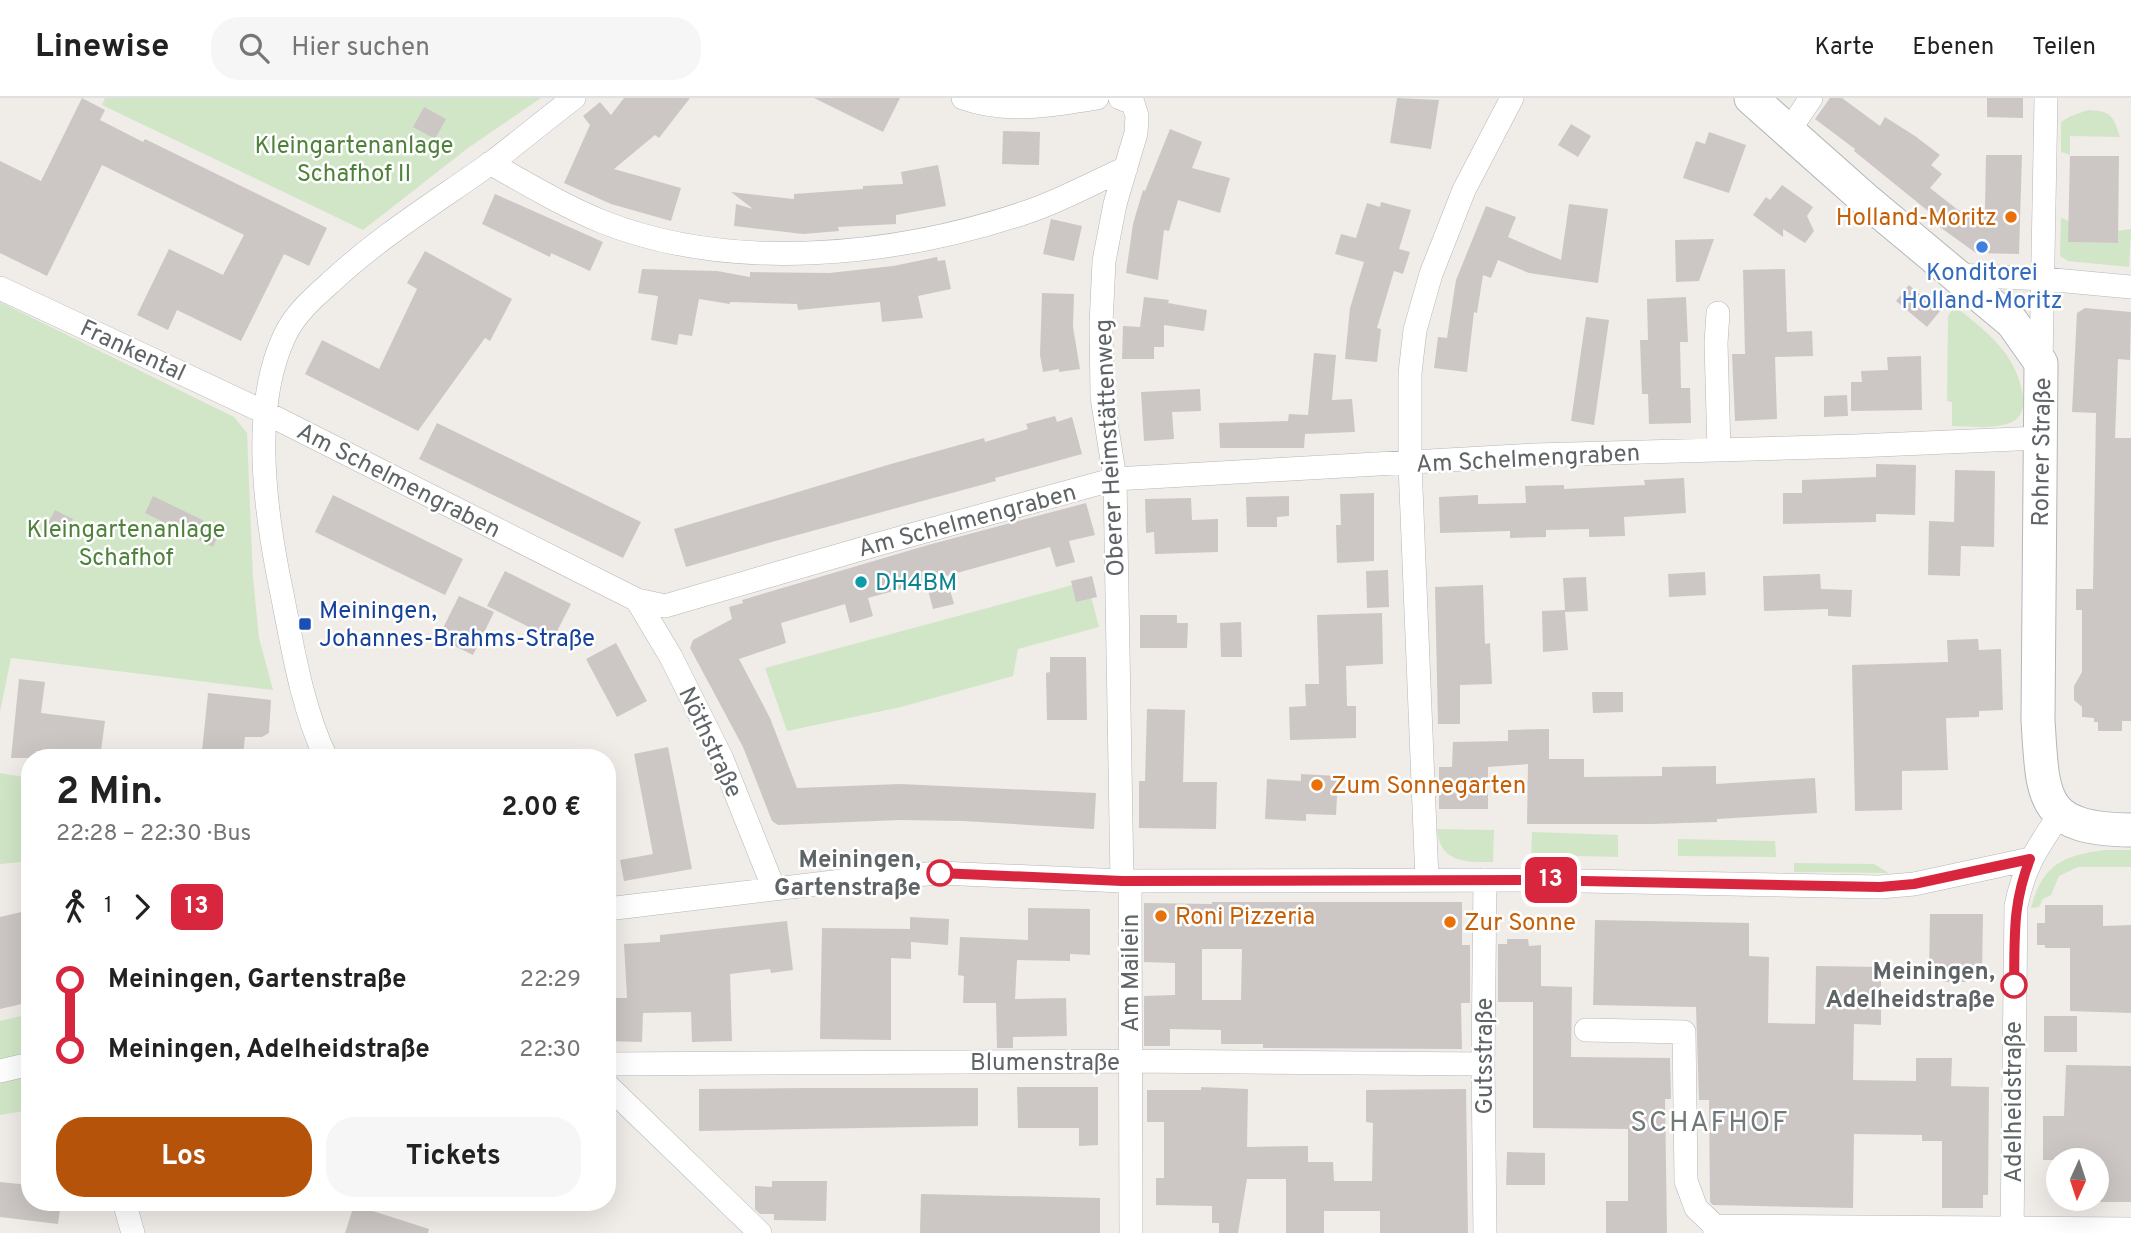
<!DOCTYPE html>
<html lang="de">
<meta charset="utf-8">
<style>
:root{--surface:#fff;--page:#f6f6f6;--text:#222;--muted:#767676;--line:#e0e0e0;--accent:#b45309}
body{margin:0;font-family:Overpass,sans-serif;background:var(--page);color:var(--text);height:100vh;display:flex;flex-direction:column;font-size:26px;white-space:nowrap}
*{box-sizing:border-box;margin:0}
p{font-size:23px;color:var(--muted)}
.icon{flex:none;width:38px;height:38px;fill:none;stroke:currentColor;stroke-width:2;stroke-linecap:round;stroke-linejoin:round}
.map{position:relative;flex:1;overflow:hidden}
.panel{position:absolute;left:21px;top:651px;width:595px;height:462px;display:flex;flex-direction:column;background:var(--surface);border-radius:28px;box-shadow:0 7px 28px #0002}
.panel>*{flex:none}
.badge{padding:0 14px;border-radius:10px;font-size:24px;line-height:46px}
.needle{width:46px;rotate:183deg}
.fabs{position:absolute;left:2046px;top:1050px;display:grid;gap:14px}
.fabs a{display:grid;place-items:center;width:63px;height:63px;border-radius:50%;background:var(--surface);box-shadow:0 7px 28px #0002;font-size:35px}
.map>.badge{position:absolute;translate:-50% -50%;box-shadow:0 0 0 4px #fff}
.legs{display:flex;align-items:center;gap:10px;height:77px;padding:0 35px;font-size:23px}
.legs p{margin-inline-start:auto}
.headline{display:flex;align-items:center;justify-content:space-between;height:119px;padding:0 35px}
h1{font-size:38px;font-weight:700;line-height:52px}
.cta{display:flex;gap:14px;margin-top:auto;padding:14px 35px}
.cta a{flex:1;height:80px;border-radius:28px;background:var(--accent);color:#fff;font-size:28px;font-weight:700;line-height:80px;text-align:center}
.cta a+a{background:var(--page);color:var(--text)}
ul{padding:0 35px;list-style:none}
li{display:flex;align-items:center;gap:24px;height:70px;font-size:26px}
li i{display:grid;place-items:center;width:10px;height:100%;margin:0 9px;background:currentColor}
li i::after{content:'';width:18px;height:18px;margin:-9px;border:5px solid;border-radius:50%;background:var(--surface)}
li p{margin-inline-start:auto}
li:first-child i{background:linear-gradient(#0000 50%,currentColor 0)}
li:last-child i{background:linear-gradient(currentColor 50%,#0000 0)}
header{display:flex;align-items:center;gap:42px;box-sizing:border-box;height:98px;padding:0 35px;background:var(--surface);border-bottom:2px solid var(--line)}
header strong{font-size:33px}
nav{display:flex;gap:38px;margin-inline-start:auto;font-size:24px}
.search{width:490px;height:63px;background:var(--page);display:flex;align-items:center;gap:18px;box-sizing:border-box;padding:0 24px;border-radius:28px;color:var(--muted);font-size:26px}
.map>svg:first-child{display:block}
.green{fill:#d1e6c7}
.building{fill:#ccc7c5;fill-rule:evenodd}
.lines{fill:none;stroke-linecap:round;stroke-linejoin:round}
.street-casing{stroke:#b3b7b9;stroke-width:24}
.secondary-casing{stroke:#b2b7b9;stroke-width:35}
.street{stroke:#fff;stroke-width:23}
.secondary{stroke:#fff;stroke-width:33}
.line-1-casing{stroke:#fff;stroke-width:16}
.line-1{stroke:#d7263d;stroke-width:10}
.food-dot{fill:#e8710a;stroke:#fff;stroke-width:2.5}
.shop-dot{fill:#3f7fe0;stroke:#fff;stroke-width:2.5}
.culture-dot{fill:#0f9aa8;stroke:#fff;stroke-width:2.5}
.transit-dot{fill:#1a4fb4;stroke:#fff;stroke-width:2.5}
.stop-1-dot{fill:#fff;stroke:#d7263d;stroke-width:3.5}
.labels{text-anchor:middle;stroke-width:5;stroke-linejoin:round;paint-order:stroke}
.park-label{font-size:24px;fill:#4e823b;stroke:#fff}
.food-label{font-size:24px;fill:#c56008;stroke:#fff;text-anchor:start}
.shop-label{font-size:24px;fill:#366cbe;stroke:#fff}
.street-label{font-size:24px;fill:#5f6567;stroke:#fff}
.culture-label{font-size:24px;fill:#0d838f;stroke:#fff;text-anchor:start}
.transit-label{font-size:24px;fill:#164399;stroke:#fff;text-anchor:start}
.stop-label{font-size:24px;font-weight:bold;fill:#5f6567;stroke:#fff;text-anchor:end}
.quarter-label{font-size:28px;letter-spacing:2px;fill:#717879;stroke:#fff}
</style>
<header>
<strong>Linewise</strong>
<div class="search"><svg class="icon" aria-label="search" viewBox="0 0 24 24"><circle cx="10" cy="10" r="6"/><path d="M15 15l6 6"/></svg>Hier suchen</div>
<nav><a>Karte</a><a>Ebenen</a><a>Teilen</a></nav>
</header>
<div class="map">
<svg width="2131" height="1135" viewBox="0 0 2131 1135">
<rect width="100%" height="100%" fill="#f0ece8"/>
<path class="green" d="M105,0H541L468,50L363,132L102,7Z
M2088,12C2111,13 2113,17 2120,39L2070,38V57L2061,54V24L2071,18Z
M2061,120L2069,123V144L2118,145V133L2131,131L2129,169L2068,163L2060,158Z
M0,204L234,319L247,335L253,480L259,540L273,592L11,560L0,614Z
M1955,208C1987,235 2015,253 2023,297C2025,307 2022,320 2012,324C1994,332 1970,328 1952,328V304L1947,303L1948,218Z
M1087,483L1099,529L1018,551L1013,578L901,609L787,633L765,570Z
M0,675L30,680V763L0,766Z
M1437,731L1494,732L1493,764C1467,764 1440,766 1437,731Z
M1532,734L1618,737V759L1539,757L1536,765L1531,764Z
M1678,741L1775,743L1776,759L1678,758Z
M2105,752H2131V769H2078L2059,778L2051,797L2043,801L2039,809L2031,810C2042,767 2063,757 2105,752Z
M1794,765L1874,766L1889,775L1794,774Z
M30,916V1012L0,1017V923Z"/>
<path class="building" d="M82,0L105,12L100,22L143,44L145,41L327,130L309,168L284,156L241,243L177,212L168,232L137,217L169,151L223,177L244,137L102,67L47,178L0,155V63L41,83Z
M624,0H690L659,40L655,37L614,71L681,90L671,123L611,106L564,85L590,27L583,18L600,4L611,17Z
M814,0H900L883,34Z
M1397,0L1439,2L1431,51L1390,45Z
M1830,0H1842L1880,28L1885,19L1915,38L1940,57L1931,67L1942,76L1930,90L1958,112H1985L1986,57H2022L2019,156L1976,155L1930,122L1933,117L1854,53L1855,51L1815,21Z
M1987,0H2023V20L1987,19Z
M424,9L446,21L435,41L413,29Z
M1571,26L1591,38L1578,59L1558,47Z
M1170,31L1202,44L1192,70L1230,80L1220,115L1178,102L1169,133L1164,132L1158,182L1126,175L1133,126L1143,92L1145,93Z
M1003,33L1040,34L1039,67L1002,66Z
M1709,34L1746,47L1729,95L1683,80L1696,43L1705,46Z
M2070,58H2119L2118,145L2068,144Z
M938,67L946,108L896,117V126L838,129L839,133L803,136L734,128L736,106L753,111L731,94L794,101V96L863,91V88L903,86L901,74Z
M1782,87L1813,109L1807,118L1814,133L1805,145L1783,131V139L1753,117L1766,99L1770,102Z
M495,96L603,144L590,173L551,155L550,159L482,126Z
M1381,104L1411,112L1399,151L1410,154L1403,176L1394,173L1377,230L1381,231L1377,264L1345,261L1350,210L1364,164L1335,156L1341,136L1356,140L1367,105L1380,109Z
M1569,106L1608,111L1598,185L1529,175L1498,162L1491,180L1483,177L1477,215L1474,214L1467,274L1434,270L1438,239L1447,240L1456,182L1486,108L1516,119L1508,139L1561,162Z
M1051,121L1082,128L1074,163L1043,156Z
M1714,141L1699,183L1676,184L1675,142Z
M425,153L512,201L490,243L485,240L418,333L305,276L322,242L379,271L417,191L407,185Z
M937,159L938,163L945,162L951,191L918,198L923,220L882,224L880,204L798,212L797,206L730,204V206L699,201L692,238L679,236L677,247L651,242L658,198L638,195L642,171L717,173L750,179V174L829,175L893,168Z
M1785,171L1787,234L1812,233L1813,258L1775,259L1777,321L1735,323L1732,256H1745L1743,172Z
M1909,187L1940,213L1927,229L1896,203Z
M1042,195L1074,196L1073,229L1080,271L1059,274V271L1043,274L1040,257Z
M1144,199L1169,202L1168,205L1207,212L1204,233L1164,227V249H1154V261H1122L1123,228L1140,229Z
M1686,199L1688,244H1680L1681,290H1690L1691,325L1649,326L1648,296H1642L1640,242H1648L1647,201Z
M2085,210L2131,214L2130,262L2118,261L2115,340H2131V623H2122V633H2098V624H2094V620L2082,619V609L2074,602V588L2082,574V512H2076V491H2093L2096,315L2072,314L2077,215Z
M1586,219L1609,222L1594,327L1571,323Z
M1314,255L1336,257L1332,302L1352,301L1355,334L1305,336L1304,350H1220L1219,325L1288,323L1289,316L1308,317Z
M1921,258L1922,312L1851,313V284H1862L1861,273L1888,272L1887,259Z
M1200,291L1201,313L1172,314L1174,341L1144,343L1141,294Z
M1847,297L1848,318L1824,319V298Z
M1055,318L1057,324L1072,319L1082,356L995,380L996,383L768,445L686,469L674,431L891,366L984,340L985,344L1028,331L1026,326Z
M437,325L641,424L623,460L419,361Z
M1876,366L1916,367L1915,417L1876,416V424L1783,426V395H1802V382L1876,379Z
M1955,372L1995,373L1994,449L1961,448L1960,478L1928,477L1929,423L1954,424Z
M1684,380L1686,415L1624,419L1625,438L1589,439V431L1546,432V439L1510,440V433L1440,435L1439,399L1478,397V406L1526,405L1525,388L1564,387V391L1645,387L1644,382Z
M1374,395V463L1337,465L1336,427H1341L1340,396Z
M333,397L463,461L445,497L315,434Z
M153,398L221,431L213,449L145,415Z
M1289,398V418L1277,419V429H1247L1246,399Z
M1191,400L1192,422L1218,421V454L1155,456L1154,434L1146,435L1145,401Z
M1086,405L1095,437L1069,443L1075,464L1056,469L1050,449L946,478L954,506L933,511L926,484L868,500L873,518L850,525L845,506L781,525L786,545L739,561L770,620L797,690L900,686L1096,695L1094,731L963,723L900,722L778,727L772,723L743,649L690,550L693,542L732,521L729,509L743,505L742,502L928,447Z
M55,412L73,421L64,439L46,430Z
M1388,472L1389,509L1367,510L1366,473Z
M505,473L571,506L553,541L487,508Z
M1705,474L1706,497L1669,499L1668,476Z
M1820,476L1821,491L1852,492L1851,519L1828,518V511L1764,513L1763,478Z
M1092,478L1097,499L1076,504L1071,483Z
M1586,479L1588,513L1565,514L1568,552L1543,554L1542,513L1565,512L1563,480Z
M1483,487L1485,546L1490,545L1492,586L1460,587V626H1438L1435,489Z
M459,498L494,514L473,557L438,540Z
M1382,515L1383,566L1346,568L1347,608H1356V640L1290,642L1289,609L1306,608L1305,586H1319L1317,517Z
M1140,517H1177V525H1188L1187,550H1140Z
M1241,524L1242,559H1221L1220,525Z
M1978,541L1979,552L2001,551L2003,612L1979,613V619L1946,620L1948,672L1902,673V712L1855,713L1852,567L1948,564L1947,542Z
M616,545L647,603L617,619L586,561Z
M1050,559H1086L1087,622H1047L1046,575L1050,574Z
M19,581L45,584L41,615L105,623L100,660L36,653L35,660H11Z
M1592,594H1623V614L1593,615Z
M208,595L271,602L269,635L262,639H245L243,657L202,653Z
M1147,611L1185,612L1183,684H1217L1216,731L1139,730V683H1145Z
M1549,631V661H1584V679L1662,678V669L1716,668V686L1815,680L1817,715L1717,721V724L1651,726H1527L1528,666L1488,669V711H1439V669H1452L1453,644L1508,643V632Z
M668,649L692,771L624,783L620,762L653,756L634,656Z
M1301,676L1338,678L1336,717L1306,716V723L1265,721L1267,681L1301,683Z
M1212,804H1462V847H1470V905H1461L1462,951L1263,950V946H1221V932L1170,931V948H1144V898L1175,897V865L1144,864V805L1212,806ZM1202,851H1242L1241,902H1202Z
M2045,807H2103V828L2131,827V915L2070,913V850H2045V847H2037V825H2045Z
M1028,810L1090,811V857L1070,856V863L1017,862L1015,901L1066,900L1067,938L1013,939V950H997L996,905H963L964,878L958,877L960,839L1028,842Z
M30,812V904L0,911V819Z
M1930,816H1983L1982,876H1966V884H1943V875H1929Z
M910,819L949,821L948,847L911,844V861L891,860V942L820,941L822,830L910,831Z
M1595,822L1749,825V858L1769,859L1768,925L1815,926L1816,868L1881,869V927L1854,926L1853,982L1916,983V960H1952L1951,988L1989,989L1988,1097H1983V1110H1942V1043H1922V1037L1854,1036L1853,1110L1713,1107L1710,1104L1709,1002H1699L1696,909L1593,907Z
M787,823L793,872L771,875L770,871L730,876L732,943L692,944L691,914L643,915L642,944L607,943V900H627L624,846L660,844V837Z
M1507,841H1528L1529,848L1541,847V888L1572,889L1571,959L1670,960L1671,1001H1665L1667,1135H1606V1103H1628V1031L1533,1030V904H1498V846H1507Z
M2044,918H2077V954H2044Z
M2066,967L2131,968V1104H2097L2098,1062H2043V1018H2064Z
M1017,989H1098V1047L1079,1048V1030H1018Z
M1201,989L1248,991L1247,1049L1308,1048V1064H1333L1334,1083H1372L1373,1025L1366,1024V992L1466,991L1468,1135H1380V1113H1324V1135H1286V1081H1247L1238,1135H1219V1125H1212V1108L1156,1107V1080H1164V1024H1147V992H1201Z
M803,990H978V1028L699,1033V991Z
M1507,1054L1545,1055V1087H1506Z
M772,1083H827L826,1123L774,1122V1116H760L755,1111V1088L772,1089Z
M0,1084L30,1087V1104H61L58,1126L0,1119Z
M921,1096L1100,1100V1135H920Z
M354,1107L429,1131L428,1135H345Z"/>
<g class="lines">
<g class="street-casing">
<path id="street" d="M963,0C1007,16 1052,7 1097,0
M1120,0L1133,5L1137,18L1136,35L1115,106L1104,163L1101,226L1102,299L1115,381L1122,783
M1788,34L1811,0
M490,65C527,86 564,108 603,124C732,175 896,158 1024,115C1059,104 1092,85 1126,70
M1956,177L2044,181L2131,189
M0,190L266,315L637,502L665,508L882,445L1115,381L1535,357L1856,348L2041,340
M1718,215L1716,245L1719,352
M2041,265L2046,0
M637,502L671,559L722,661L774,791
M326,660C299,603 291,537 278,476C264,403 252,306 285,237C295,216 313,200 330,185C379,139 436,104 491,65C519,44 546,21 574,0
M1427,782L1410,366V275L1415,232L1431,176L1464,92L1512,0
M1130,783L1131,1135
M607,811L850,782L940,775L1122,783L1533,782L1880,789L1914,786L2030,761
M1586,932L1684,934L1686,1083L1696,1110L1715,1128V1135
M607,966L1129,963L1483,966
M0,973L30,966
M607,987L760,1135
M124,1104L133,1135
M1715,1128L2131,1131
M1485,1135L1483,966L1485,782
M2012,1135L2016,808C2024,768 2038,749 2060,716"/>
</g>
<g class="secondary-casing">
<path id="secondary" d="M1751,0L1867,103L2012,224L2041,265L2038,622C2043,701 2040,731 2131,732"/>
</g>
<use href="#street" class="street"/>
<use href="#secondary" class="secondary"/>
</g>
<g class="lines">
<g class="line-1-casing">
<path id="line-1" d="M940,775L1122,783L1533,782L1880,789L1914,786L2030,761C2012,807 2015,839 2014,887"/>
</g>
<use href="#line-1" class="line-1"/>
</g>
<g class="food-dot">
<circle cx="2011" cy="119" r="7"/>
<circle cx="1317" cy="687" r="7"/>
<circle cx="1161" cy="818" r="7"/>
<circle cx="1450" cy="824" r="7"/>
</g>
<circle class="shop-dot" cx="1982" cy="149" r="7"/>
<circle class="culture-dot" cx="861" cy="484" r="7"/>
<rect class="transit-dot" x="298" y="519" width="14" height="14" rx="3.5"/>
<g class="stop-1-dot">
<circle cx="940" cy="775" r="12"/>
<circle cx="2014" cy="887" r="12"/>
</g>
<g class="labels">
<g class="park-label">
<text x="354" y="55">Kleingartenanlage<tspan x="354" dy="28">Schafhof II</tspan></text>
<text x="126" y="439">Kleingartenanlage<tspan x="126" dy="28">Schafhof</tspan></text>
</g>
<g class="food-label">
<text x="1997" y="127" text-anchor="end">Holland-Moritz</text>
<text x="1331" y="695">Zum Sonnegarten</text>
<text x="1175" y="826">Roni Pizzeria</text>
<text x="1464" y="832">Zur Sonne</text>
</g>
<g class="shop-label">
<text x="1982" y="182">Konditorei<tspan x="1982" dy="28">Holland-Moritz</tspan></text>
</g>
<g class="street-label">
<text transform="translate(133 252) rotate(25)" y="8">Frankental</text>
<text transform="translate(1109 350) rotate(-93)" y="8">Oberer Heimstättenweg</text>
<text transform="translate(2041 354) rotate(-89)" y="8">Rohrer Straße</text>
<text transform="translate(1528 360) rotate(-3)" y="8">Am Schelmengraben</text>
<text transform="translate(399 382) rotate(27)" y="8">Am Schelmengraben</text>
<text transform="translate(967 422) rotate(-15)" y="8">Am Schelmengraben</text>
<text transform="translate(711 644) rotate(65)" y="8">Nöthstraße</text>
<text transform="translate(1130 875) rotate(-90)" y="8">Am Mailein</text>
<text transform="translate(1484 958) rotate(-90)" y="8">Gutsstraße</text>
<text x="1045" y="972">Blumenstraße</text>
<text transform="translate(2013 1004) rotate(-90)" y="8">Adelheidstraße</text>
</g>
<g class="culture-label">
<text x="875" y="492">DH4BM</text>
</g>
<g class="transit-label">
<text x="319" y="520">Meiningen,<tspan x="319" dy="28">Johannes-Brahms-Straße</tspan></text>
</g>
<g class="stop-label">
<text x="921" y="769">Meiningen,<tspan x="921" dy="28">Gartenstraße</tspan></text>
<text x="1995" y="881">Meiningen,<tspan x="1995" dy="28">Adelheidstraße</tspan></text>
</g>
<g class="quarter-label">
<text x="1710" y="1033">SCHAFHOF</text>
</g>
</g>
</svg>
<div class="fabs">
<a><svg class="needle" viewBox="-14 -14 28 28"><path d="M0-13l5 13h-10z" fill="#e53935"/><path d="M0 13l5-13h-10z" fill="#767676"/></svg></a>
</div>
<b class="badge" style="left:1551px;top:782px;background:#d7263d;color:#fff">13</b>
<section class="panel">
<div class="headline"><div><h1>2 Min.</h1><p>22:28 – 22:30 · Bus</p></div><b>2.00 €</b></div>
<div class="legs"><svg class="icon" aria-label="walk" viewBox="0 0 24 24"><circle cx="13" cy="4" r="2"/><path d="M13 8l-2 6 4 7M11 14l-3 7M7 12l3-4h3l4 4"/></svg>1<svg class="icon" aria-label="forward" viewBox="0 0 24 24"><path d="M9 5l7 7-7 7"/></svg><b class="badge" style="background:#d7263d;color:#fff">13</b></div>
<ul>
<li><i style="color:#d7263d"></i><b>Meiningen, Gartenstraße</b><p>22:29</p></li>
<li><i style="color:#d7263d"></i><b>Meiningen, Adelheidstraße</b><p>22:30</p></li>
</ul>
<div class="cta"><a>Los</a><a>Tickets</a></div>
</section>
</div>
